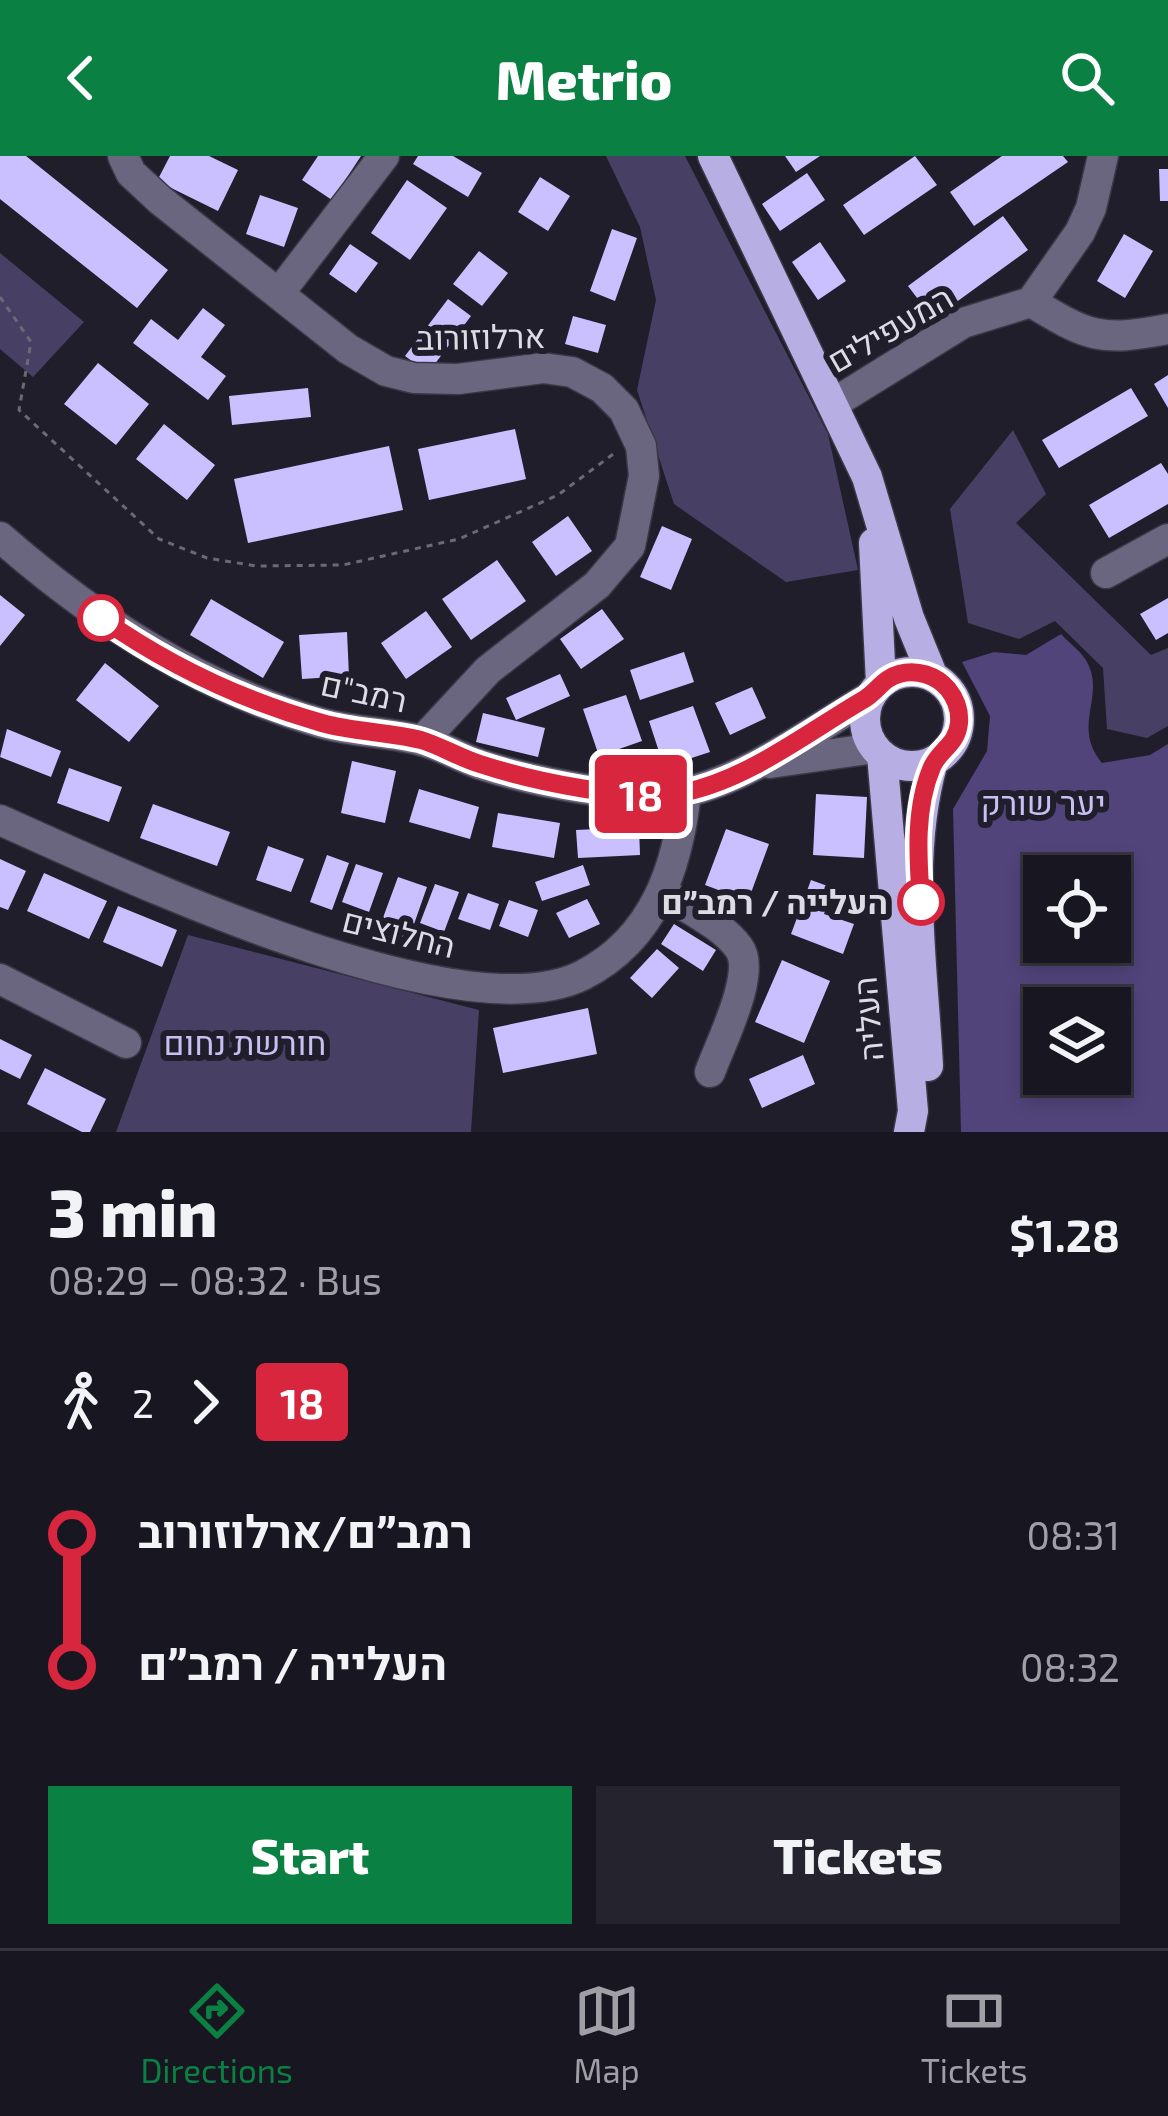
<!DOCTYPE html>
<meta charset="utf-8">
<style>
:root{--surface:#181620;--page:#25232d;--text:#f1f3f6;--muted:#9f9fa5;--line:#36353e;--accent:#0b8043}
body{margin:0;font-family:"Exo 2",Heebo,sans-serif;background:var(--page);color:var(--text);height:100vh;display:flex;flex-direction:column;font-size:45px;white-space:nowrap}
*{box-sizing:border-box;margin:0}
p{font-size:39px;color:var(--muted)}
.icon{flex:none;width:66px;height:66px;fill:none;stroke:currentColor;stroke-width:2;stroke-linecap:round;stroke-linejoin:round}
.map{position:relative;height:976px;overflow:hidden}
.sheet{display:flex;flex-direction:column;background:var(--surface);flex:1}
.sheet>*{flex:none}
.badge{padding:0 24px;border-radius:9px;font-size:42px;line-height:78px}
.controls{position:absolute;left:1023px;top:699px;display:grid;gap:24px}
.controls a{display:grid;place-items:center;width:108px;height:108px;border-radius:0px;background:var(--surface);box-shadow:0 6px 18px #0003,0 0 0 3px var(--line);font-size:60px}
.map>.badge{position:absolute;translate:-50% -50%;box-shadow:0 0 0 6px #fff}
.legs{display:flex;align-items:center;gap:18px;height:132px;padding:0 48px;font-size:39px}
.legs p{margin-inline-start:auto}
.overview{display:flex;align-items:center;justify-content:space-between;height:204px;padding:0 48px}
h1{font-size:66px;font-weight:800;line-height:90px}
.primary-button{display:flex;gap:24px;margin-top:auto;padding:24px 48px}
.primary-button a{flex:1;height:138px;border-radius:0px;background:var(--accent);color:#fff;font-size:48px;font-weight:800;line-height:138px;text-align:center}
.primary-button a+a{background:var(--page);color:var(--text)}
ul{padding:0 48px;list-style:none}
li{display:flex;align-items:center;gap:42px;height:132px;font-size:45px}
li i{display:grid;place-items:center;width:18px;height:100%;margin:0 15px;background:currentColor}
li i::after{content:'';width:30px;height:30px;margin:-15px;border:9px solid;border-radius:50%;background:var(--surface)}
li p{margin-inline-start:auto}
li:first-child i{background:linear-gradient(#0000 50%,currentColor 0)}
li:last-child i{background:linear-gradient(currentColor 50%,#0000 0)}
header{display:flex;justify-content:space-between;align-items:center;height:156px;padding:0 48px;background:var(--accent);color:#fff;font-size:54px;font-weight:800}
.dock{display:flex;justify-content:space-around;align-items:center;height:168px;border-top:3px solid var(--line);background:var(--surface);font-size:33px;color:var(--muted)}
.dock a{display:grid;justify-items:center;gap:6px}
.dock .active{color:var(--accent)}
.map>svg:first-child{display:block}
.green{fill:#474064}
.forest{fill:#50447a;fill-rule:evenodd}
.building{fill:#cbc0ff}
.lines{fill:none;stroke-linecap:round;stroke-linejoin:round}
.minor-casing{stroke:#3a3845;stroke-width:33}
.major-casing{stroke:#3a3845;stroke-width:33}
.path{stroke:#6b6975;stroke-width:3;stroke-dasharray:6 6;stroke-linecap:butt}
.minor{stroke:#6b6680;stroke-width:30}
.major{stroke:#b7aee3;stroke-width:30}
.line-1-casing{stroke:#fff;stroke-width:27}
.line-1{stroke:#d7263d;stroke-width:18}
.stop-1-dot{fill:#fff;stroke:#d7263d;stroke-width:6}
.labels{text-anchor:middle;stroke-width:12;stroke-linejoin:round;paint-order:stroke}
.street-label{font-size:33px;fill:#dddbe5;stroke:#201e2b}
.park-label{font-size:33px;fill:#c8bff2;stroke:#201e2b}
.stop-label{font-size:33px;font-weight:bold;fill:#dddbe5;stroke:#201e2b;text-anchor:end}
</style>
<header><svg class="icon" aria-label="back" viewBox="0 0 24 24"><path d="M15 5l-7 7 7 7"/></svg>Metrio<svg class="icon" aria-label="search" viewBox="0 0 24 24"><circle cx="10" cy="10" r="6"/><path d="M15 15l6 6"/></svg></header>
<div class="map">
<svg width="1168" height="976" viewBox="0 0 1168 976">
<rect width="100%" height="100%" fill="#201e2b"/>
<path class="green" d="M606,0H685L828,278L858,414L786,426L674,348L637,234L656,144L640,71Z
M0,97L84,166L33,221L0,193Z
M1013,274L1046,338L1016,367L1151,499L1168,492V570L1147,582L1107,573L1103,512L1055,465L1019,483L968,467L950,353Z
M188,779L479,854L471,976H116Z"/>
<path class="forest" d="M1061,478C1069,487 1082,496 1087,506C1106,541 1071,570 1102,607L1150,599L1168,588V976H961L953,653L987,595L990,560L962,506L994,496L1026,499ZM1044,720H1110V786H1044ZM1044,852H1110V918H1044Z"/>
<path class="building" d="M0,0H26L168,114L137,152L0,43Z
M170,0H209L238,14L218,55L157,25Z
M318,0H361L332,44L302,24Z
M418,0H453L482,17L468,41L413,8Z
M785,0H820L796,16Z
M915,0L937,29L864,79L843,49Z
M1002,0H1063L1068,6L974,70L950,36Z
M1159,13H1168V45H1160Z
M807,17L825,44L780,75L762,48Z
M540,21L570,40L548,75L518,56Z
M407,24L447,52L410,104L371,77Z
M260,39L298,52L284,91L246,78Z
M1003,60L1028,94L933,163L908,130Z
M612,73L637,82L615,145L590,135Z
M1124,78L1153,95L1125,142L1097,125Z
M820,86L846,125L818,144L792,106Z
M350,88L378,107L356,137L329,118Z
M479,95L508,117L482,150L453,128Z
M448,143L471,160L428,217L405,200Z
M203,152L225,169L201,201L226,220L208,244L133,187L151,163L178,184Z
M573,160L606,169L598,197L565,188Z
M98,207L149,248L116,289L64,248Z
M1168,219V252L1154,228Z
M308,232L311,261L232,269L229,240Z
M1131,232L1148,260L1059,312L1042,284Z
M164,268L215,309L187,344L136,303Z
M515,273L526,323L429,344L418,293Z
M389,290L403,354L248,387L234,323Z
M1161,307L1168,318V348L1109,382L1089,349Z
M568,360L592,395L556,420L532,386Z
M662,370L692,383L671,434L640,421Z
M497,404L526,445L471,484L442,443Z
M0,439L25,459L0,490Z
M1168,442V477L1156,484L1140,458Z
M211,443L284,486L263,522L190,479Z
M602,453L624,483L581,513L560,483Z
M426,455L452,491L406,523L381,487Z
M347,476L349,520L302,523L299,479Z
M684,496L694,526L640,544L630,514Z
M105,507L159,550L129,586L76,544Z
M560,518L570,540L516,564L506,542Z
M752,531L766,562L730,579L715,547Z
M626,539L642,585L599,600L583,553Z
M693,550L710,596L664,611L649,565Z
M483,557L545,572L538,601L476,586Z
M7,573L61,595L51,621L0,601Z
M352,605L396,615L385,667L341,657Z
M69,612L122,631L109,666L57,647Z
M419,633L479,651L470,683L409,666Z
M816,638L867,641L864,702L813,699Z
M153,648L230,676L217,710L140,682Z
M498,657L560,667L554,702L492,691Z
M639,671L640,699L578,702L576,674Z
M726,673L769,688L748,745L705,729Z
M268,690L304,703L291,736L256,724Z
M327,699L349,707L332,754L310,746Z
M0,703L26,715L8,754L0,751Z
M356,708L383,717L369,756L342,746Z
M583,709L590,729L542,745L535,726Z
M44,717L107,745L89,783L27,755Z
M398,721L427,731L407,788L377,778Z
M811,724L833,732L824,758L854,768L843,798L791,778Z
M435,728L459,736L444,776L420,767Z
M468,737L499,748L490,774L458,763Z
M587,743L600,768L569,782L556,757Z
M509,744L538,754L528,781L499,770Z
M118,750L177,774L162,811L103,786Z
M674,768L716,794L703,815L661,788Z
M657,793L679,812L652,842L630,822Z
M782,804L830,825L804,887L755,866Z
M588,852L597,898L503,917L493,872Z
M0,883L32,899L20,923L0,913Z
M803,899L815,928L762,952L749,923Z
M45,912L106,943L90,976H82L27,948Z"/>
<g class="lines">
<g class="minor-casing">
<path id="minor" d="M123,0L131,17L160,44L348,193L386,215L414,222L458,223L543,212L572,216L602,232L624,254L641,290L644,320L630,390L597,429L488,514L422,585
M280,136L384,0
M1031,146C1089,181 1100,186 1168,173
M834,247L963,167L1031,146L1080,76L1091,52L1103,0
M0,381C95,464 198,531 321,567C353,576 387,576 419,584C440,589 459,601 479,608C531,625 632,647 685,636C748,623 816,572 871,540
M1106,417L1168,383
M770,607L875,592
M0,664C122,718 461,881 583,819C655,782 678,710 686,636
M663,736C686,752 723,769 739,792C757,817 720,888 710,916
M0,823L126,887"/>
</g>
<g class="major-casing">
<path id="major" d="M713,0L867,321L909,462L933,521
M874,387L881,527
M865 563a47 47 0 1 1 94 0a47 47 0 1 1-94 0Z
M882,599L913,955L909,976
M928,910C923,811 905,702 933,606"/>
</g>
<path class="path" d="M0,141L31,186L19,254L159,383L207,402L256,410L343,409L459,383L558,339L616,296"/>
<use href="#minor" class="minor"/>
<use href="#major" class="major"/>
</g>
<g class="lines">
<g class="line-1-casing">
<path id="line-1" d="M101,462C168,509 244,545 322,567C354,576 389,576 421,584C441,590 460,602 480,608C532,625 633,647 686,636C750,622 808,576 863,544C877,536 883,522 899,518C917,513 936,519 948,533C956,543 960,555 959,567C957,589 939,594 932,611C914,653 918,703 921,746"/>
</g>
<use href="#line-1" class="line-1"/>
</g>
<g class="stop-1-dot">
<circle cx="101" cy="462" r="21"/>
<circle cx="921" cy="746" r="21"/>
</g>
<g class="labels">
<g class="street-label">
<text transform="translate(890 173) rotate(-30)" y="12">המעפילים</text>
<text transform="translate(481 181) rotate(-1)" y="12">ארלוזורוב</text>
<text transform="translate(364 536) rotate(12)" y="12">רמב"ם</text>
<text transform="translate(399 777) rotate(14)" y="12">החלוצים</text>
<text transform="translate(868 863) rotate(-95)" y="12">העליה</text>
</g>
<g class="park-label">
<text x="1043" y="659">יער שורק</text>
<text x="245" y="899">חורשת נחום</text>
</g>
<g class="stop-label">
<text x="888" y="758">העלייה / רמב״ם</text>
</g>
</g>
</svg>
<div class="controls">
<a><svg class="icon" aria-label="locate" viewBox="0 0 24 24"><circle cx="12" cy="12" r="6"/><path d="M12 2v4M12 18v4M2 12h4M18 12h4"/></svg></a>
<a><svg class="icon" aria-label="layers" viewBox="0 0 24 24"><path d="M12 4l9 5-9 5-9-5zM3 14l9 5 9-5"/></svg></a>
</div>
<b class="badge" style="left:641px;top:638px;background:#d7263d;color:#fff">18</b>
</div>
<section class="sheet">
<div class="overview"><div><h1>3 min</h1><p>08:29 – 08:32 · Bus</p></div><b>$1.28</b></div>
<div class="legs"><svg class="icon" aria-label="walk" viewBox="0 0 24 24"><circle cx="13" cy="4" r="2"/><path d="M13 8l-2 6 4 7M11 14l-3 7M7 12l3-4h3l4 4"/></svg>2<svg class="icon" aria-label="forward" viewBox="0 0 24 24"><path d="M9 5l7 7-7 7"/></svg><b class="badge" style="background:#d7263d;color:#fff">18</b></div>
<ul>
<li><i style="color:#d7263d"></i><b>רמב״ם/ארלוזורוב</b><p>08:31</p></li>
<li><i style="color:#d7263d"></i><b>העלייה / רמב״ם</b><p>08:32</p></li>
</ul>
<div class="primary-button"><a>Start</a><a>Tickets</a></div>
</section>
<nav class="dock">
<a class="active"><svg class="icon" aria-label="directions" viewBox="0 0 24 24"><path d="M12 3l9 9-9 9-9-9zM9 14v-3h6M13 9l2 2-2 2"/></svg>Directions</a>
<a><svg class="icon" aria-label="map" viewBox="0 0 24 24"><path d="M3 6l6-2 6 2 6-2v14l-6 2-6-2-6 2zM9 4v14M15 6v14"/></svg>Map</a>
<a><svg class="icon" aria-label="tickets" viewBox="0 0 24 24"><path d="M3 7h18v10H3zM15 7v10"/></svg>Tickets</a>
</nav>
